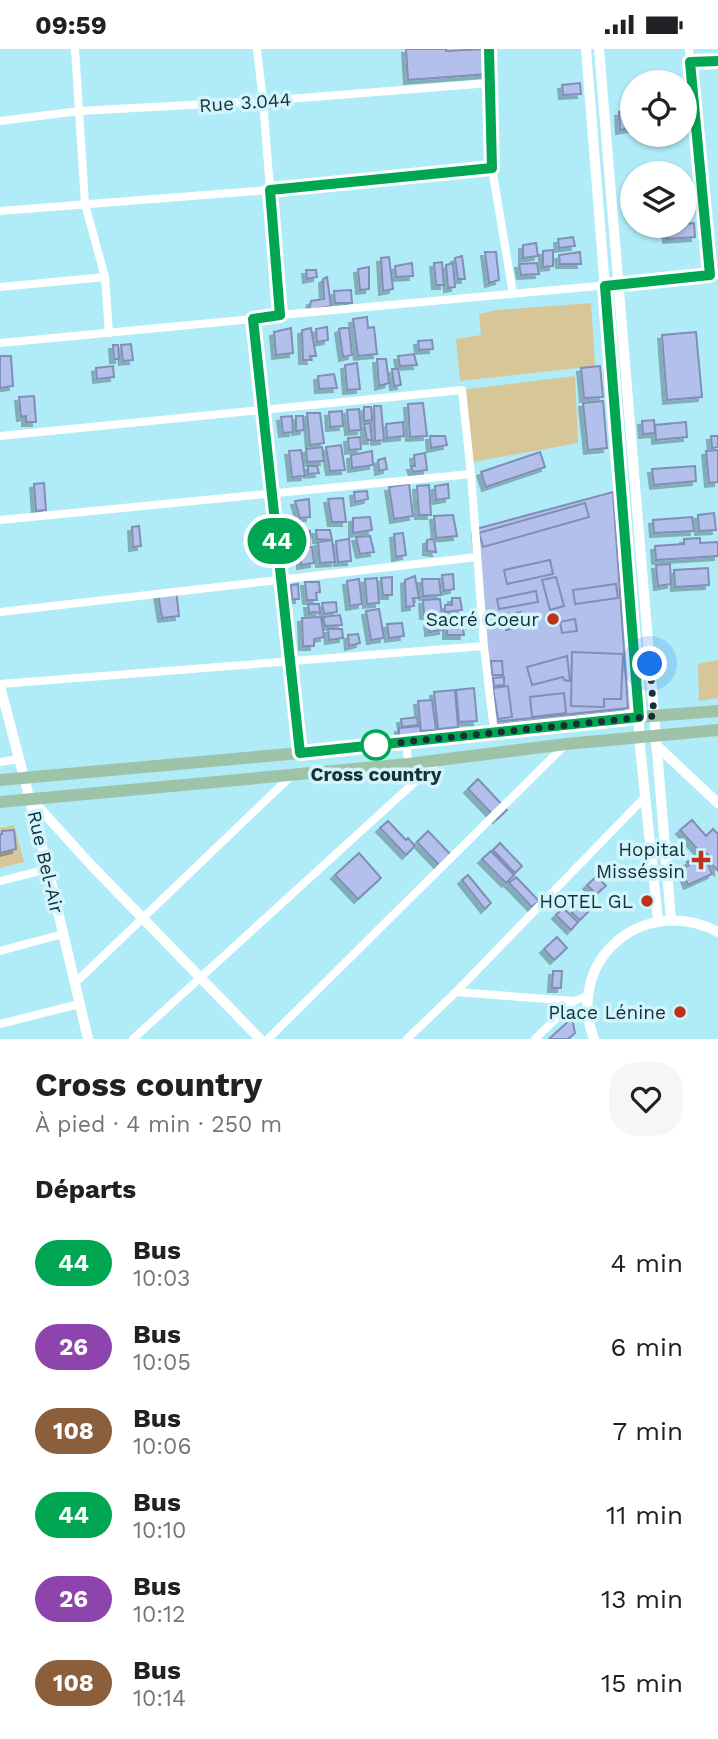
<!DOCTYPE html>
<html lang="fr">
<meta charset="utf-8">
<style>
:root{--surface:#fff;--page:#f6f6f6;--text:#202124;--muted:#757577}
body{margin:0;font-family:"Work Sans",sans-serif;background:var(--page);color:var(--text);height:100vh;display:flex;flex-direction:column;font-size:26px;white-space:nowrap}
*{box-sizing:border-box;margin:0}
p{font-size:23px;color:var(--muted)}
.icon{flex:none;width:38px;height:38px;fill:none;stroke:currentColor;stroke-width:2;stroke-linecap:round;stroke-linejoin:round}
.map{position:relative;height:990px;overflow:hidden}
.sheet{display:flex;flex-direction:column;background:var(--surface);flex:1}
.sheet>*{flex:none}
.badge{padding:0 14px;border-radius:23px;font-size:24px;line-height:46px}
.tools{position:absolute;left:620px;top:21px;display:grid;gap:14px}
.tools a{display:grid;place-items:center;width:77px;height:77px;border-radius:50%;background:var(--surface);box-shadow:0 2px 5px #0004;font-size:35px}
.you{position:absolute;width:35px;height:35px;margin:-18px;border:5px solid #fff;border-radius:50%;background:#1a73e8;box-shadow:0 0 0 10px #1a73e833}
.map>.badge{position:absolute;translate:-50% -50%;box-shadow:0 0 0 4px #fff}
h2{padding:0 35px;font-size:26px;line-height:63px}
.round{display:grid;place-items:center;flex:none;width:74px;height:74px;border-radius:28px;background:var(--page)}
.overview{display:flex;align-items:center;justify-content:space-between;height:119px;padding:0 35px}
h1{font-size:33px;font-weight:700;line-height:52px}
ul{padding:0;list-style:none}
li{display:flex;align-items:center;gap:21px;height:84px;padding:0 35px}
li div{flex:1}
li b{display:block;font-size:26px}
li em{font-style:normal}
li .badge{min-width:77px;font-weight:700;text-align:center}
.status{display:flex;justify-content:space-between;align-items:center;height:49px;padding:0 35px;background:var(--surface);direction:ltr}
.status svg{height:19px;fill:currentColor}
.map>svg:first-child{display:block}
.green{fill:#d6c698}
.building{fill:#b2c0eb;stroke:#818eb6;stroke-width:2;filter:url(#shadow)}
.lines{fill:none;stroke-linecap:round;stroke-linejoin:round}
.street{stroke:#fff;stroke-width:8}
.secondary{stroke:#fff;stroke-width:10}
.primary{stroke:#9fc3a8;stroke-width:12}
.line-casing{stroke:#fff;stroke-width:16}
.line{stroke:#00a651;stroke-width:10}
.walk{stroke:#183035;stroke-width:7;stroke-dasharray:0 12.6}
.poi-dot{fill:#be311d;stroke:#d1f5fc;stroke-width:2.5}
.stop-dot{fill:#fff;stroke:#00a651;stroke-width:3.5}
.labels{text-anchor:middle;stroke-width:7;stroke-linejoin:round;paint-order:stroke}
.street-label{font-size:19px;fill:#183035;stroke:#d1f5fc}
.poi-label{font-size:19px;fill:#183035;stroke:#d1f5fc;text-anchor:end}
.stop-label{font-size:19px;font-weight:bold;fill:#183035;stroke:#d1f5fc}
</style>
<div class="status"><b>09:59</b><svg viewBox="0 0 49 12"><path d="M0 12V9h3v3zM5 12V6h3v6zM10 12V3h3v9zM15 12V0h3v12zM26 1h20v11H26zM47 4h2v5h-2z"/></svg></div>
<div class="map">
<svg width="718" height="990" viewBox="0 0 718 990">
<defs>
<filter id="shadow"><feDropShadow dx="-4" dy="4" stdDeviation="0" flood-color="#0004"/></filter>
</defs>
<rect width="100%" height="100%" fill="#b0ecf8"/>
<path class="green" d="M591,254L595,317L460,332L456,290L481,286L479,265L497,261Z
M575,327L578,394L473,413L462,341Z
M718,611V649L699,652L698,615Z
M14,776L24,813L0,819V779Z"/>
<path class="building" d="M406,0H446V2L485,0L487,25L408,31Z
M580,34L581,45L563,46L562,36Z
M632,62V79L620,81L619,63Z
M694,174L695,188L667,190L666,177H684V175Z
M573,188L575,197L559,199L558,190Z
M536,194L538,207L523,209V196Z
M553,201V217L543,218V202Z
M485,203H496L499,231L489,234Z
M580,203L581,215H560L559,206Z
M462,207L465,230H458L455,209Z
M389,208L393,240L383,242L381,209Z
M442,213L444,236H436L434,214Z
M412,214L413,227L396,228L395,217Z
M453,214L455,238L448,239L446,216Z
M537,214L539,225L521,226L519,215Z
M369,218V240L360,241L358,220Z
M306,221H316L317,228L307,230Z
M327,228L331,257L309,261L311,252L324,250L323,230Z
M351,241L352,254H335L334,242Z
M367,268L368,279L374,278L377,305L358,307L353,270Z
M327,278L328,291L317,293L316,280Z
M291,279L293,304L276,306L274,283Z
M311,279L316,307H310L311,311H303L302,281Z
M342,279H349L352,306L343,308L339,280Z
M696,283L702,348L667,351L662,286Z
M432,291L433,300L419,301L418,292Z
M131,295L133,311L123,312L121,296Z
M113,296H118L119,310H114Z
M414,305L417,316L400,317L398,307Z
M0,307H11L13,337L0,339Z
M377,310H386L389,334L379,337Z
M357,314L360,340L347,341L345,316Z
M113,317L114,328L97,330L96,319Z
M600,317L603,348L584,349L581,319Z
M392,320H398L401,336L394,337Z
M334,325L337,339L319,340L318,327Z
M34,347L36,373H26V367L21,368L19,348Z
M603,352L607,399L588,401L583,354Z
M423,354L427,387L410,388L408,355Z
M374,357H381L384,391L375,392Z
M364,358H371L372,371L364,372Z
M359,360L361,381L349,382L347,361Z
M342,362L343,377L330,378L329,363Z
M307,364H320L324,394L310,396Z
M292,367L293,383L283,384L281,368Z
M296,367H303L304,381L296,382Z
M654,371L655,384L643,385L642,372Z
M403,373L404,387L387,389L386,375Z
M686,373L687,388L656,391L655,376Z
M370,374L372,391H367L364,375Z
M430,387H445L447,396L431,399Z
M711,387H718V398L712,399Z
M360,388L361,400L349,401L348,389Z
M341,396L345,421L330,422L326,398Z
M322,398L324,412L307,413L306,400Z
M301,401L305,427L292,428L289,402Z
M718,401V433L709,434L706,402Z
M372,402L373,416L352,419L351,406Z
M540,403L545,418L486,438L481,423Z
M425,404L427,421L413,423L411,417H415L414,406Z
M385,409L387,420L379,422L378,411Z
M308,417H317L319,424L308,425Z
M695,417L696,432L654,436L652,420Z
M44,434L46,461L36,462L34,435Z
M409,435L413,467L394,470L389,438Z
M448,435L449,449L436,451L435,437Z
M429,436L431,466H419L417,437Z
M367,442L368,450L355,453L354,443Z
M613,443L628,659L494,673L476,480Z
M343,449L346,473H332L328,450Z
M309,450L310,468L300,469L295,452Z
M585,454L589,468L483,498L479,484Z
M714,464L716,481L699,482L698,466Z
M453,466L457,487L436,489L434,467Z
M370,468L372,481L353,484V469Z
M692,468L694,482L654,484L653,471Z
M139,477L141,497L133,498L132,478Z
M316,481H330L332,491L317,490Z
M310,482V495H294V484Z
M403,484L406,506L396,508L394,485Z
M370,487L374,503L360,505L356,488Z
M700,489V494L718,493V507L656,511L655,497L684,495V490Z
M349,490L351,512L338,513L336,492Z
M431,490L434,491L436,503L427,502V491Z
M332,491L335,513L320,514L318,493Z
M301,498H312L314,514L301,516Z
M550,511L553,525L507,535L504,521Z
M670,515L671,535L658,537L656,516Z
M708,519L709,536L675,538L674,521Z
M453,525L454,540L444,542L442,526Z
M415,527L419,549H413L414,557L406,558L405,531Z
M392,528V546H383L381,529Z
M556,528L564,557L550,561L542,531Z
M377,529L379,554L367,555L365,530Z
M359,530L362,555L350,557L347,532Z
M422,530H439L441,546L423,547Z
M305,533H319L320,543L316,544L317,551H307Z
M298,535L299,550H292L291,536Z
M616,535L618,549L575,555L573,541Z
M176,540L179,567L162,569L158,545Z
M536,542L538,553L499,560L497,550Z
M452,549H460L462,561L445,563V556H452Z
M440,550L442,565L424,566L423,551Z
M336,553L337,563L324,565L322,554Z
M308,555H319L320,564L314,563L309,564Z
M379,560L384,589L371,591L366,562Z
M521,563L524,577L506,581L502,567Z
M340,566L342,576L325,577L323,568Z
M321,568L324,588L314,590V597H303L302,569Z
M442,569L443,581L429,583L428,570Z
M575,570L577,582L562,584L560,573Z
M447,573H453V580L463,579L464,586H447Z
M402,574L404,587L389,589L387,575Z
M328,580H342L343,589L329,591Z
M358,585L360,594L349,597L348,586Z
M572,603L623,605L621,650H604V658L571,657Z
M567,607L570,632L564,631L563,628L532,636L527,618Z
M491,612H502L503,626H492Z
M504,628V636L494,637L493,629Z
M508,637L512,668L498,670L493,639Z
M474,639L477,672L459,673L456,641Z
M455,641L458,678L438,680L434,643Z
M564,644L566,664L532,668L530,648Z
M432,651L436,681L421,682L418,652Z
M417,668L418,676L402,678L401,670Z
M420,677L421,685L399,687V679Z
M478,730L507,761L497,770L468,740Z
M692,771L706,787L713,780L718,785V822L708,811L711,809L702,800L699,802L680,781Z
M388,772L406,791L408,789L415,797L406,806L380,779Z
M14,781L16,800L0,804V785H2V782Z
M428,782L452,807L441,818L417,793Z
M500,794L522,817L515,824L493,801Z
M491,802L514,826L506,834L482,810Z
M359,804L381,829L358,850L335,826Z
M704,806L712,825L688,836L681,820L689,816L687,813Z
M468,826L491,854L485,860L462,831Z
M597,827L606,837L596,845L587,836Z
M516,828L539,852L532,858L509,834Z
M580,854L589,862L580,871L572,864Z
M563,859L578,873L571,881L556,866Z
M557,888L567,899L554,911L544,900Z
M553,922H562L561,939H552Z
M572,969L575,984L568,990H549Z"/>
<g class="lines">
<path class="street" d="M75,0L85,155L105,228L109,284
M257,0L263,52L280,266
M489,0L492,119L513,245
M689,0L710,226
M690,13L718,12
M0,72L79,62L263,52L490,34
M0,162L270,141L492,119
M0,238L105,228
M253,270L300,704
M0,294L253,270L280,266L718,226
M0,387L462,341L471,425L484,597L494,684
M0,471L471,425
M0,563L477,508
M0,635L484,597
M406,693L411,737
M0,713L19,710
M0,832L48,820
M0,902L63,885
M74,935L292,726
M456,943L574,952L588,947
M0,975L79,955
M133,990L439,711
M268,990L565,696
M407,990L456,943L645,748
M535,990L574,952"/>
<path class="secondary" d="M586,0L639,668V688L658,872
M599,0L671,871
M0,637L48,820L88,990
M656,696L718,754
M33,752L92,817L260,990
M594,990C564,911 644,844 718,883"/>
<path class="primary" d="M0,731L300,704L639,668L718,662
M0,753L408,715L566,695L718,681"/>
</g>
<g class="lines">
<g class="line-casing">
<path id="line" d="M489,0L492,119L270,141L280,266L253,270L300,704L639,668L605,237L710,226L690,13L718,12"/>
</g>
<use href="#line" class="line"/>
<path class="walk" d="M376,696L654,667L650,615"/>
</g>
<g class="poi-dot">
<circle cx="553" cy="570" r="7"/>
<path d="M697.5 800.5h7v7h7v7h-7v7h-7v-7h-7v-7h7z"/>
<circle cx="647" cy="852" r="7"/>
<circle cx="680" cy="963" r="7"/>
</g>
<circle class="stop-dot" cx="376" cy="696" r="14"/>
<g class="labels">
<g class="street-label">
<text transform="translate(245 53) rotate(-4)" y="7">Rue 3.044</text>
<text transform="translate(46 813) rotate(77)" y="7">Rue Bel-Air</text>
</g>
<g class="poi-label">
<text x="539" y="577">Sacré Coeur</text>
<text x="685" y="807">Hopital<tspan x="685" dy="22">Misséssin</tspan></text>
<text x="633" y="859">HOTEL GL</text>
<text x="666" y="970">Place Lénine</text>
</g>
<g class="stop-label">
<text x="376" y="732">Cross country</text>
</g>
</g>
</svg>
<div class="tools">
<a><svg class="icon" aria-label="locate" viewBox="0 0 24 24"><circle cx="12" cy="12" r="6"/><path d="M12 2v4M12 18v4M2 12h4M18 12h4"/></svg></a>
<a><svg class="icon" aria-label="layers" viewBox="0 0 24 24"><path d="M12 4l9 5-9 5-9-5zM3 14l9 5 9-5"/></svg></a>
</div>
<div class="you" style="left:650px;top:615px"></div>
<b class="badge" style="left:277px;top:492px;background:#00a651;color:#fff">44</b>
</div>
<section class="sheet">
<div class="overview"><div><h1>Cross country</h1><p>À pied · 4 min · 250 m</p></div><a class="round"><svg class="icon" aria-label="heart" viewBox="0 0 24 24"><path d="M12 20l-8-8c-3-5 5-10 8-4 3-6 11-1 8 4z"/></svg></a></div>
<h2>Départs</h2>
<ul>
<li><span class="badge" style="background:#00a651;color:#fff">44</span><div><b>Bus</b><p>10:03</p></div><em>4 min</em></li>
<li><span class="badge" style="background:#8e44ad;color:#fff">26</span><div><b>Bus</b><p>10:05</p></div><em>6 min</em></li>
<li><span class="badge" style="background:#8b5e3c;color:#fff">108</span><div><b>Bus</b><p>10:06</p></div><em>7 min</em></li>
<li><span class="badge" style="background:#00a651;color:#fff">44</span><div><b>Bus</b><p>10:10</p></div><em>11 min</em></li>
<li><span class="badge" style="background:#8e44ad;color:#fff">26</span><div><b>Bus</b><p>10:12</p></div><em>13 min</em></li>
<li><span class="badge" style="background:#8b5e3c;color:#fff">108</span><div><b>Bus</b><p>10:14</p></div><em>15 min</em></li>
</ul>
</section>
